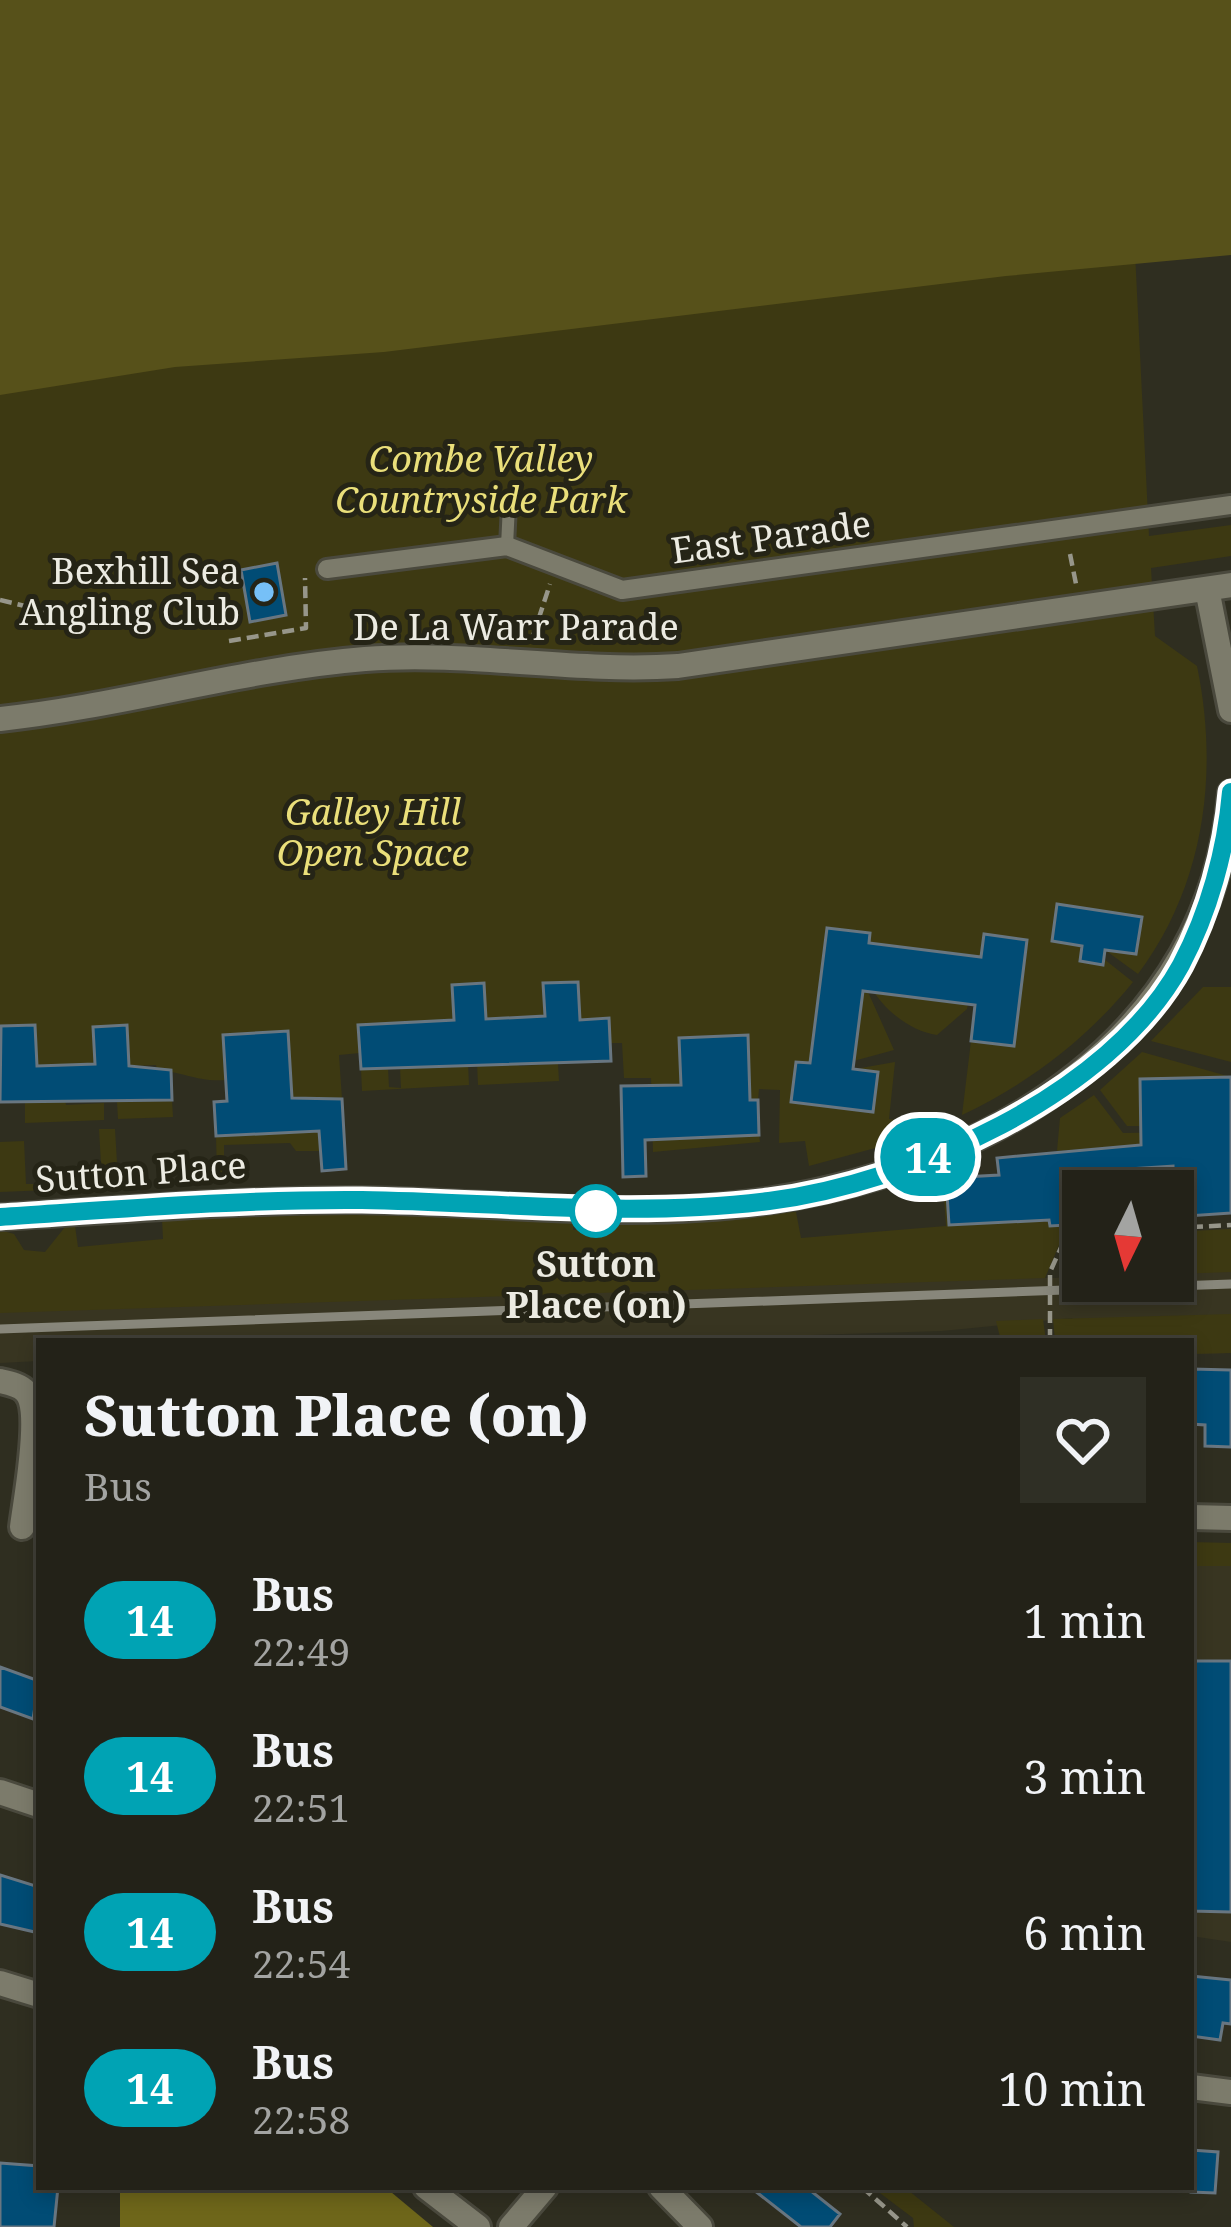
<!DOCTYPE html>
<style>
:root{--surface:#232218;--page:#2f2f25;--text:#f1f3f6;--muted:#a3a4a2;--line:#403f37}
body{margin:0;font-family:"Noto Serif",serif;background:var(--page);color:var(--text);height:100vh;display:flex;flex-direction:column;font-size:45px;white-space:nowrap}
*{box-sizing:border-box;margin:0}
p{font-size:39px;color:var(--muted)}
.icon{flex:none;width:66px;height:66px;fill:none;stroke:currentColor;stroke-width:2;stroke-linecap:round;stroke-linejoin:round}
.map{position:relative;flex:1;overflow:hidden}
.sheet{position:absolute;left:36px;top:1338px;width:1158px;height:852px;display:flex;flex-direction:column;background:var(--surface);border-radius:0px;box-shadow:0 6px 18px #0003,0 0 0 3px var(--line)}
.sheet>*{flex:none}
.badge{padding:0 24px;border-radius:39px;font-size:42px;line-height:78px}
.needle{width:78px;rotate:185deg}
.buttons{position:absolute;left:1062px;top:1170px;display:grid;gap:24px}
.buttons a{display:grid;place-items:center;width:132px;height:132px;border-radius:0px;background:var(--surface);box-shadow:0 6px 18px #0003,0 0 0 3px var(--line);font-size:60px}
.map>.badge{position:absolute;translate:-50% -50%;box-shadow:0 0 0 6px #fff}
.round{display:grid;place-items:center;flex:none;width:126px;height:126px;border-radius:0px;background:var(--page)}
.head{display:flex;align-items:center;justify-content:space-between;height:204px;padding:0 48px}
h1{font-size:57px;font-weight:800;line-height:90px}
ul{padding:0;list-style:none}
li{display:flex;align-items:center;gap:36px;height:156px;padding:0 48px}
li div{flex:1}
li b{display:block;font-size:45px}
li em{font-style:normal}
li .badge{min-width:132px;font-weight:700;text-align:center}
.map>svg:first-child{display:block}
.built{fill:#383521}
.green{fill:#3d3912}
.forest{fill:#6e661a}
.water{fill:#57511a}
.building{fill:#014c75;stroke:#687681;stroke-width:3}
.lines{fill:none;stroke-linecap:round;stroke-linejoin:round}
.service-casing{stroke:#4a493d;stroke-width:18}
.pedestrian-casing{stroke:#4a493d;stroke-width:24}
.minor-casing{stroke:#4a493d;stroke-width:30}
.path{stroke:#97968a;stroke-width:4.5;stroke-dasharray:12 6;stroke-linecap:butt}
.service{stroke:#7c7b6b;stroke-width:12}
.pedestrian{stroke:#7c7b6b;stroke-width:18}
.minor{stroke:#7c7b6b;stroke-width:24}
.rail{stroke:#88877b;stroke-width:9}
.line-casing{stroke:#fff;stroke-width:27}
.line{stroke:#00a3b4;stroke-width:18}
.poi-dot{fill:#76c0f7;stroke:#252416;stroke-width:4.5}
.stop-dot{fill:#fff;stroke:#00a3b4;stroke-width:6}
.labels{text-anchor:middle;stroke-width:10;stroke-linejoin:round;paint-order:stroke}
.park-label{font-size:36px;font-style:italic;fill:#eadf7a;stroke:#252416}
.street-label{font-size:36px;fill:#ecebe2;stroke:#252416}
.poi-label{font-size:36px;fill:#ecebe2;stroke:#252416;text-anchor:end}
.stop-label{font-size:36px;font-weight:bold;fill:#ecebe2;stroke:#252416}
</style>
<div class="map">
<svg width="1231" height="2227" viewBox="0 0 1231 2227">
<rect width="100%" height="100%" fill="#2f2e20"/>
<path class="built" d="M1231,1229V1353L1191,1354V1341H1094L1072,1318L942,1331L620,1341H39V1361L0,1363V1279L1055,1278L1069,1277L1071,1237H1083V1281H1173V1232Z
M1191,1566H1231V1942L1191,1936Z"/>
<path class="green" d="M0,0L1133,212L1149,536L1231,525V556L1151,568L1155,636L1197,666C1219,772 1205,885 1138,974L1105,950L1136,954L1142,917L1057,905L1052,941L1082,946L1080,961L1102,965L1104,959L1133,982C1086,1040 1029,1083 962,1115L971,1041L1014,1046L967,955L886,945L866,964L870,933L827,928L812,1048L828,1065L796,1062L791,1102L872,1112L878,1072L855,1069L895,1062L889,1119L911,1123L912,1138L809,1166L805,1141L779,1143L780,1090L759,1089L758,1100L729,1101L750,1080L748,1036L670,1138L759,1135L760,1142L653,1152L651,1078H624L622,1043H610L608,1019L580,1020L577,982L543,984L545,1021L486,1019L483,983L452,985L454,1020L359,1025L360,1053L339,1055L342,1099L321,1151H296L290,1143L224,1145V1174H217L216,1136L305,1131L303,1098L272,1099L288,1031L224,1035L226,1080C194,1082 181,1070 157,1071L156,1065L129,1066L126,1025L94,1027L95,1067L36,1066L35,1025L1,1026L0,1067Z
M864,983L894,1050L850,1062L855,1053Z
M869,983L969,996L967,1009L937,1035C909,1031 880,1007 869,983Z
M1203,987H1231V1062L1151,1041Z
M1142,1052L1231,1077L1140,1079L1141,1119L1169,1126H1127L1100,1090Z
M517,1060L519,1066L558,1064L559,1081L478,1085L477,1063Z
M468,1063L469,1085L362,1091L361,1069L388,1068L389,1087L401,1088L400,1067Z
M1094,1095L1123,1133L1192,1132L1231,1137L1057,1151L1060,1118Z
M65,1099L66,1105L104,1103V1120L25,1123V1101Z
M172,1100L173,1117L118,1119L117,1102Z
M99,1129H115L118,1180L140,1179L141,1185L82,1188V1182L102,1181Z
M24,1141L26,1184H49V1190L0,1192V1142Z
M955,1164L969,1177L946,1179L950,1225L1049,1220L1051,1226L1083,1224V1229L1065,1231L1045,1278L0,1313V1230L14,1234L24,1250L45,1252L65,1227L75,1226L78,1247L163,1239L162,1218L332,1210L573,1219V1230H593L594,1219L796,1212L801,1238L946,1226L942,1169Z
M1231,1229V1272L1173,1274V1232Z
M1231,1314V1353L1191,1354V1341H1055L1053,1319Z
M1043,1319L1046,1341H1001L996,1321Z
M1191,1542L1231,1543V1566H1191Z
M872,2187H904L954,2227H914L913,2218Z"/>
<path class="forest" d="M120,2187H385L433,2227H120Z"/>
<path class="water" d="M0,0H1231V255L1006,276L384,352L175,367L0,395Z"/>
<path class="building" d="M277,563L286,615L250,622L241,570Z
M1057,904L1142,917L1136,954L1105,950L1103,965L1080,961L1082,946L1052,941Z
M827,928L870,933L869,943L981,957L984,934L1027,940L1014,1046L971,1041L975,1005L863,991L853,1069L878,1072L873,1112L791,1102L796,1062L810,1063Z
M578,982L580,1020L609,1018L611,1061L361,1069L358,1025L454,1020L452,985L484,983L486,1019L545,1016L543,983Z
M35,1025L37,1066L95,1064L93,1027L127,1025L129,1066L171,1070L172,1100L0,1102L1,1026Z
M288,1031L292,1098L342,1099L346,1169L322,1171L319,1131L216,1136L214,1102L227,1101L223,1035Z
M748,1035L750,1100H758L759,1135L645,1140L646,1176L623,1177L621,1086L681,1085L679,1038Z
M1231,1077V1213L1173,1217V1166L1083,1172V1224L1050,1226L1049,1220L949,1225L946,1178L999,1175L997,1158L1141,1145L1140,1079Z
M1191,1369L1231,1370V1447L1205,1446V1425L1191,1424Z
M1191,1661H1231V1912L1191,1911Z
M0,1667L39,1681L33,1719L0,1707Z
M0,1875L39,1887V1933L0,1924Z
M1191,1976L1231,1980V2024L1223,2023L1220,2040L1191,2036Z
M1191,2150L1218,2152L1215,2193L1191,2192Z
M0,2163L39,2166V2187H58L54,2227H0Z
M750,2187H806L840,2214L830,2227H801Z"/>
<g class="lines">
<g class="service-casing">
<path id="service" d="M507,546L509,505"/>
</g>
<g class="pedestrian-casing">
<path id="pedestrian" d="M327,569L507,546L622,590L1231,505"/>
</g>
<g class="minor-casing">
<path id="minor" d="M1207,589L1231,710
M0,719C122,706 242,669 365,659C469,651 574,673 678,666L1231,585
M0,1217C118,1210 236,1200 355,1200C494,1201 634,1222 773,1200C995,1165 1211,1036 1231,793
M0,1381C9,1383 20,1385 26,1392C43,1411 25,1501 22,1527
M1191,1517L1231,1518
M0,1792L39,1805
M0,1983L39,1995
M1191,2087L1231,2092
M426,2187L478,2227
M661,2187L700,2227
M511,2227L545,2187"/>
</g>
<path class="path" d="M1070,554L1076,584
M0,600L71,617
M533,636L550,584
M229,641L306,628L305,578
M1173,1228L1231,1225
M1050,1341V1272L1067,1234L1083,1233
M862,2187L907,2227"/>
<use href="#service" class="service"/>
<use href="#pedestrian" class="pedestrian"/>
<use href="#minor" class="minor"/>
<path class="rail" d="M0,1329L1231,1284"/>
</g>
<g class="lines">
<g class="line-casing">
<path id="line" d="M0,1217C121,1209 241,1199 362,1200C498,1202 632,1218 769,1201C910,1183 1110,1095 1181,965C1209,912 1226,850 1231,792"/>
</g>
<use href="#line" class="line"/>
</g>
<circle class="poi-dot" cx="264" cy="592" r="12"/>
<circle class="stop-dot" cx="596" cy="1211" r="24"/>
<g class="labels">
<g class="park-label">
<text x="481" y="472">Combe Valley<tspan x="481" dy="41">Countryside Park</tspan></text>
<text x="373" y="825">Galley Hill<tspan x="373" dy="41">Open Space</tspan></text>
</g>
<g class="street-label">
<text transform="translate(771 537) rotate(-8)" y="13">East Parade</text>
<text x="516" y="640">De La Warr Parade</text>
<text transform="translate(141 1172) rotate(-4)" y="13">Sutton Place</text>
</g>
<g class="poi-label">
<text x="240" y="584">Bexhill Sea<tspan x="240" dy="41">Angling Club</tspan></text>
</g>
<g class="stop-label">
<text x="596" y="1277">Sutton<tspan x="596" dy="41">Place (on)</tspan></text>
</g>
</g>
</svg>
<div class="buttons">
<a><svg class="needle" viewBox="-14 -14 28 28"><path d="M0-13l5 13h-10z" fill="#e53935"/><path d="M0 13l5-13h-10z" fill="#a3a4a2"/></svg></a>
</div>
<b class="badge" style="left:928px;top:1157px;background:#00a3b4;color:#fff">14</b>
<section class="sheet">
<div class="head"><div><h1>Sutton Place (on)</h1><p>Bus</p></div><a class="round"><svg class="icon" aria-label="heart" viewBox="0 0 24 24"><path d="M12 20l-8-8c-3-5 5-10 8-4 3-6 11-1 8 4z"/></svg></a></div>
<ul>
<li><span class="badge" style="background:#00a3b4;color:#fff">14</span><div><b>Bus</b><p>22:49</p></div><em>1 min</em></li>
<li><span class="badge" style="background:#00a3b4;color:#fff">14</span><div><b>Bus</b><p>22:51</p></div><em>3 min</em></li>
<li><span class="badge" style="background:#00a3b4;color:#fff">14</span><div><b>Bus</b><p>22:54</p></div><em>6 min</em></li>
<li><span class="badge" style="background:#00a3b4;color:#fff">14</span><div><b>Bus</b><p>22:58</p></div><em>10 min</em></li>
</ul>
</section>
</div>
